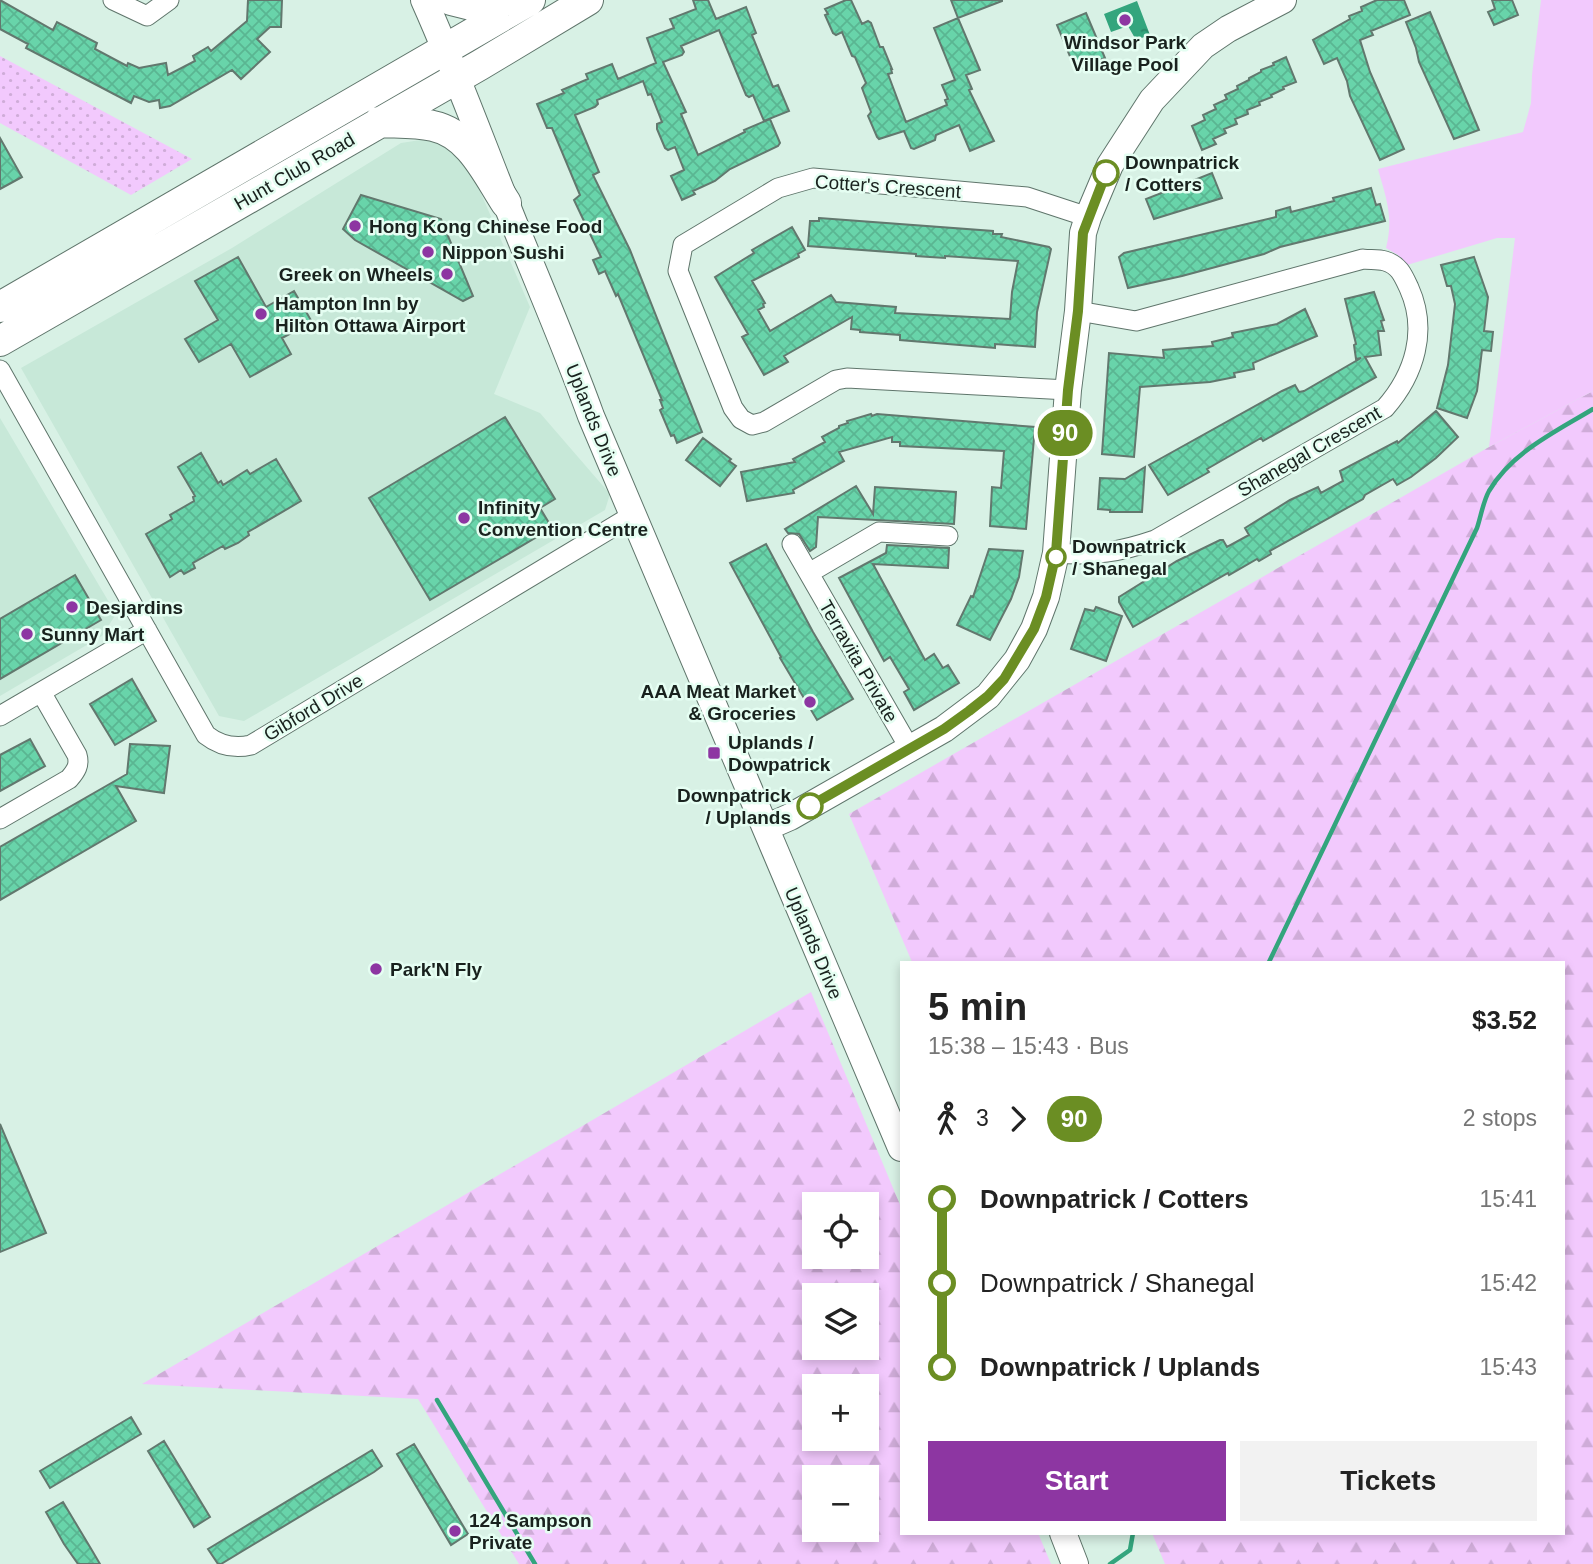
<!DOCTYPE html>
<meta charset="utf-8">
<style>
:root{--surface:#fff;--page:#f2f2f2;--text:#222;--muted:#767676;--accent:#8d36a2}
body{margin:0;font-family:Helvetica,sans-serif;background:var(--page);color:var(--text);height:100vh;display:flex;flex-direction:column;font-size:26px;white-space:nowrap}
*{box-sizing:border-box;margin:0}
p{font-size:23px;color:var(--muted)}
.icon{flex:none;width:38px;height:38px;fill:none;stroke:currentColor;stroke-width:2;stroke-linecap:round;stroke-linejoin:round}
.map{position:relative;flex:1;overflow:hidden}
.drawer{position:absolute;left:900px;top:961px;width:665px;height:574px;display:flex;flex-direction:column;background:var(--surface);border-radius:0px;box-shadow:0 4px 10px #0003}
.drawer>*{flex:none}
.badge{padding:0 14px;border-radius:23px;font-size:24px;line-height:46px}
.buttons{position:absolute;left:802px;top:1192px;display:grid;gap:14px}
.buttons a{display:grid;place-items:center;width:77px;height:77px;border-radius:0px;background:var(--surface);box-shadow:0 4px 10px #0003;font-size:35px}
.map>.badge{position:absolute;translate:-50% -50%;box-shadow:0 0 0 4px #fff}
.legs{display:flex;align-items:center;gap:10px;height:77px;padding:0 28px;font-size:23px}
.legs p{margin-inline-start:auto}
.summary{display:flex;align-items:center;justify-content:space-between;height:119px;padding:0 28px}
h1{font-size:38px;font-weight:800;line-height:52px}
.action{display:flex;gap:14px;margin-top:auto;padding:14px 28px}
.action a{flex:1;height:80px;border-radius:0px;background:var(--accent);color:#fff;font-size:28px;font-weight:800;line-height:80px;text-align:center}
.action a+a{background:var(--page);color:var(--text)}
ul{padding:0 28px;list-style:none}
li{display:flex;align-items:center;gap:24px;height:84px;font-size:26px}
li i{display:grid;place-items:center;width:10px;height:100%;margin:0 9px;background:currentColor}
li i::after{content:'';width:18px;height:18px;margin:-9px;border:5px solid;border-radius:50%;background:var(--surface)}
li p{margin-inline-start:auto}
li:first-child i{background:linear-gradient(#0000 50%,currentColor 0)}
li:last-child i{background:linear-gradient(currentColor 50%,#0000 0)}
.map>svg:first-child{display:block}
.built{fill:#c7e8d8}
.grass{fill:url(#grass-dots)}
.forest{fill:url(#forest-firs);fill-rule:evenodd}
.green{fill:#f2c9fd}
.water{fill:url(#water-ripples)}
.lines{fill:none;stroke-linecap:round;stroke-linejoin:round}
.stream{stroke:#33a57d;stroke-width:4.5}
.building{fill:url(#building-cross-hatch);stroke:#62786e;stroke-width:2}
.street-casing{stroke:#5f756b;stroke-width:21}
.secondary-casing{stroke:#5f756b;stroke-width:28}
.primary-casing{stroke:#5f756b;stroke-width:32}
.street{stroke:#fff;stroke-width:19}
.secondary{stroke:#fff;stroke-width:26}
.primary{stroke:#fff;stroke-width:30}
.line-1-casing{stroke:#fff;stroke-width:16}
.line-1{stroke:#6b8e23;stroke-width:10}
.poi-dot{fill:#8d36a2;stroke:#e5fef2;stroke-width:2.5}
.stop-1-dot{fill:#fff;stroke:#6b8e23;stroke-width:3.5}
.labels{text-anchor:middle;stroke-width:5;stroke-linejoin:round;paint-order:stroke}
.poi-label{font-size:19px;font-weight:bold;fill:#19221e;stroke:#e5fef2;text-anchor:start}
.stop-label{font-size:19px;font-weight:bold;fill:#19221e;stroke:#e5fef2;text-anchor:start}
.street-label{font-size:19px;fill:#19221e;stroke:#e5fef2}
</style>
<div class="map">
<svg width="1593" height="1564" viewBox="0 0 1593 1564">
<defs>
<pattern id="grass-dots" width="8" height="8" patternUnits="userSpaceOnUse" patternTransform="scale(1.75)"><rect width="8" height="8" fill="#f2c9fd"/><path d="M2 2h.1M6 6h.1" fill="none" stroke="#cfacd8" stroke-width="1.8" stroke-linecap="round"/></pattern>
<pattern id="forest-firs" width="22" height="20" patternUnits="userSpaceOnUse" patternTransform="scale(1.75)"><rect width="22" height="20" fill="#f2c9fd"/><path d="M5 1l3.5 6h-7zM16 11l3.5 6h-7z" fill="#cfacd8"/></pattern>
<pattern id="water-ripples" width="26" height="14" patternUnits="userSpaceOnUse" patternTransform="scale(1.75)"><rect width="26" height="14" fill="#33a57d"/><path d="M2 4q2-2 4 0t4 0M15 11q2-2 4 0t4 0" fill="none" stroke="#2a8666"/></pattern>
<pattern id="building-cross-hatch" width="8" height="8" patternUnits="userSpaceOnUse" patternTransform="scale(1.75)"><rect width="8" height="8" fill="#68d4aa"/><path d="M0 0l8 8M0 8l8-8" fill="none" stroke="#5ab692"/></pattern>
</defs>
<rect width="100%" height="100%" fill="#d8f1e5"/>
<path class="built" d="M427,139L446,144L467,161L530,307L494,394L540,413L610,494L605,510L244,721L219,716L21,368L232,248L401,143Z
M0,418L116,614L102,636L0,696Z"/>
<path class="grass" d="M0,56L192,159L131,195L0,123Z"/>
<path class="forest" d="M1593,391V1564H1165L1152,1533H1563V962H912L849,814L1489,447Z
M811,992L901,1207V1533H1038L1051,1564H519L418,1399L142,1384ZM814,1204H866V1256H814ZM866,1295V1348H814V1295ZM814,1386H866V1438H814ZM814,1477H866V1530H814Z"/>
<path class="green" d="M1541,0H1593V391L1489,447L1515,238H1497L1407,265L1398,255L1386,248C1394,217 1386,198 1378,169L1523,132L1531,103L1532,75Z"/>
<path class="water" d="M1137,1L1150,35L1136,40L1128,26L1111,32L1104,14Z"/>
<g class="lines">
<path class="stream" d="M1269,962L1477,528C1481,516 1483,502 1489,491C1512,452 1555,432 1593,409
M437,1400L535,1564
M1110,1564L1130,1550L1133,1533"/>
</g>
<path class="building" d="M0,0L53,30L57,22L97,43L95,49L127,66L128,63L139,68L166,63L168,75L195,61L193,56L208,47L211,51L247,21L248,0H282L281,27H270L257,39L270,52L241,79L232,70L170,106L160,108L159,100L149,102L134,96L131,103L26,48L28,44L0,29Z
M693,0H708L716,19L746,7L756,33L752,35L773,87L778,85L789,111L764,121L753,95L749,97L746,95L719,30L681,46L684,52L682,55L663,62L686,112L681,114L698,155L745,132L744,130L770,119L780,143L778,146L730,169L715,181L693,191L695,194L682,200L671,176L684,170L675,147L668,150L665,148L657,129V124L662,122L651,94L648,95L643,81L597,100L598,104L595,107L575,115L599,172L593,175L630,250L702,432L677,443L674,435L671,436L660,410L663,408L660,400H662L618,294L616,296L605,271L599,274L593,260L601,257L574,200L580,195L552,128H547L537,104L564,93L562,90L588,79L586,74L612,64L618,79L656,63L647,38L674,28L670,19L696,9Z
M846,0H851L862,24L868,21L871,23L880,47H883L892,69H891L892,73L888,74L906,122L947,105L945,100L948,99L942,85L955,80L934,28L958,18L980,70L966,75L972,89L969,90L994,141L970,151L959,125L936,135L935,140L914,149L911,148L904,131L879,139L877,137L868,116L871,112L862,88L866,83L855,57L852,56L842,32L836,35L833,33L825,15L828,14L825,9Z
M951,0H1002V1L958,18Z
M1377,0H1404L1410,15L1371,31L1373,35L1360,40L1370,72L1404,149L1380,160L1350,96L1347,81L1337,58L1324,64L1313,40L1350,19L1349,16L1362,11L1361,7Z
M1492,0H1512L1518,15L1494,25L1488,12L1495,9Z
M1430,12L1479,130L1454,139L1419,62L1416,48L1406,22Z
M1086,13L1105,58L1076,71L1057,25Z
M1286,57L1296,82L1283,87L1284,89L1271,95L1272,97L1259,102L1260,105L1247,110L1248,114L1235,119L1237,124L1224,129L1226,133L1213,139L1216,144L1202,150L1192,126L1205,120L1203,115L1216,109L1214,105L1227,99L1225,95L1238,89L1237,86L1249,80V78L1261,72V70L1274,65L1273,63Z
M0,138L22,177L0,189Z
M1212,173L1222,198L1154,219L1146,199Z
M1371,188L1376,205L1380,204L1385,221L1280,247L1264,254L1182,276L1128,288L1119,257L1124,253L1276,217V211L1290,207L1291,212L1334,201L1333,198Z
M361,195L441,219L473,296L463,301L355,240L343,229Z
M819,218L993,231V234H1002L1001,237L1049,247L1051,249L1037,312L1035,347L995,344V348L900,340V335L860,332V330L851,329L852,317L784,356L788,362L764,375L742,337L748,334L715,277L754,253L752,250L792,227L805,250L798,254L799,257L752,281L765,303L763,304L764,307L758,310L770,331L831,295L836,302L896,307L895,313L1010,319L1012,292L1018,261L945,256V258L930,257L916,256V254L808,246L810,221H819Z
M238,257L266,307L294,291L312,322L282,338L291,354L250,377L231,344L199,362L185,339L218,320L195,281Z
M1474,257L1488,297L1484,331L1493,332L1491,351L1482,350L1477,391L1467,418L1437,408L1448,365L1455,304L1451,286H1447L1441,265Z
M1374,292L1384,320L1381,321L1384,331H1378L1381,355L1365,357L1376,377L1263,441L1261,438L1207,469L1209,472L1168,495L1149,465L1282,391L1295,385L1299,392L1304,391L1361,358L1356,359L1354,345L1356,344L1345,299Z
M1305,309L1317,336L1253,363L1254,369L1234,373L1235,377L1210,382L1140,387L1134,457L1102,454L1109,353L1164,358L1163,350L1213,346L1212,342L1233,337L1232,333L1277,324Z
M1436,411L1458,437L1436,458L1411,477L1397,485L1393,479L1365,495L1363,499L1270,551L1271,554L1259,561L1257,559L1229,575L1228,573L1133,627L1119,602V597L1177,561L1220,540H1223L1227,547L1249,535L1245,528L1290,500L1318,487L1321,493L1343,481L1340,471L1397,441L1398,443Z
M871,414L872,416L877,414L1035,427L1026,529L990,526L992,487L1001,488L1004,451L900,446V442H892V437L839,452L844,461L793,490L794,493L747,501L741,472L795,462L793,459L825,442L822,437L839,428V426L848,423L847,421Z
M505,417L555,499L540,508L552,528L430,600L369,498Z
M703,438L731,459L729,461L736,466L720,486L686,460Z
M201,453L218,483L221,481L223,485L247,470L250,474L276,459L301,501L248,532L249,535L238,543L225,549L223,546L193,563L195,568L184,574L181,570L170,577L146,534L172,519L170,515L194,501L193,497L195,496L178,467Z
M1145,467L1142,512H1110V510L1098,509L1100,478L1125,479Z
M856,486L873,514L875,487L956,492L954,524L818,517L816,547L810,551L799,534L788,533L785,529Z
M766,544L813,632L853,699L817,720L780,658L781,657L730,563Z
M887,545L949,548L948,568L873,564L925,660L934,654L943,668L948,665L959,683L914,710L904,692L909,689L890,657L884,661L839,578L886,553Z
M989,549L1023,551L1019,577L1011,599L990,640L957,625L971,596L973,597Z
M75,575L101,620L0,679V619Z
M1096,607L1122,616L1106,661L1071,649L1085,609L1094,611Z
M132,679L156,721L115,745L90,704Z
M30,739L45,766L0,791V755Z
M130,744L170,746L164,793L116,786L136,821L0,900V847L127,774Z
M0,1124L46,1233L0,1252Z
M131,1417L141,1434L50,1488L40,1471Z
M164,1441L210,1517L194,1527L148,1451Z
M414,1444L468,1534L451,1545L397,1454Z
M372,1450L382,1466L374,1472L221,1564H218L208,1549Z
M63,1502L90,1547L100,1564H78L64,1544L46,1512Z"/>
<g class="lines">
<g class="street-casing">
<path id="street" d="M113,0L147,16L169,0
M0,370L206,735C220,746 234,749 251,745L633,515
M1068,390L847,378L836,380L764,422L752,425L741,419L733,408L678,271L683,245L778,188L813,178L1027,197L1088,217
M792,544L910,749
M1056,553C1094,556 1120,552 1155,540L1385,408C1415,374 1428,330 1409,288C1403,275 1399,265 1385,261C1378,259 1369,260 1363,259L1136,321L1078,311
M809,573L879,532L948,536
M0,716L147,630
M0,819L69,779C76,771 80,765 77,755L41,692"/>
</g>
<g class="secondary-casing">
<path id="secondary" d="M424,0C454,67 479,135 506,203C534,274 565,344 591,416L901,1148
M767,827L790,817L944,729L988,696L1017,660L1034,629L1046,597L1056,553L1068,390L1078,311L1083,233L1088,217L1110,165L1152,100L1203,46L1228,29L1283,0
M1063,1533L1075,1564"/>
</g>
<g class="primary-casing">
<path id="primary" d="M451,0L471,5L516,0
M379,122C396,123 416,122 433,126C470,134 487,174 506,203
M0,307L530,0
M0,341L480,65L588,0"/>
</g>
<use href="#street" class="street"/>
<use href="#secondary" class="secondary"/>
<use href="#primary" class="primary"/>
</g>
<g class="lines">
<g class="line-1-casing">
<path id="line-1" d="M810,806L944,729L969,711L988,696L1004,679L1034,629L1046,597L1056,553L1068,390L1078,311L1083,233L1106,173"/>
</g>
<use href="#line-1" class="line-1"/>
</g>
<g class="poi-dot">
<circle cx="1125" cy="20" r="7"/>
<circle cx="355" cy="226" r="7"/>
<circle cx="428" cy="252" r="7"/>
<circle cx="447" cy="274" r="7"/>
<circle cx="261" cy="314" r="7"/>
<circle cx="464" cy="518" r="7"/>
<circle cx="72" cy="607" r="7"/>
<circle cx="27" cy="634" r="7"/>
<circle cx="810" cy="702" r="7"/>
<rect x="707" y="746" width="14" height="14" rx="3.5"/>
<circle cx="376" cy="969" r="7"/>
<circle cx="455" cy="1531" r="7"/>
</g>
<g class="stop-1-dot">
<circle cx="1106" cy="173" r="12"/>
<circle cx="1056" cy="557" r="9"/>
<circle cx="810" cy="806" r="12"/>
</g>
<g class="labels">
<g class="poi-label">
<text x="1125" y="49" text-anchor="middle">Windsor Park<tspan x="1125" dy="22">Village Pool</tspan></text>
<text x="369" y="233">Hong Kong Chinese Food</text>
<text x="442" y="259">Nippon Sushi</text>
<text x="433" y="281" text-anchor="end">Greek on Wheels</text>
<text x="275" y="310">Hampton Inn by<tspan x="275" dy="22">Hilton Ottawa Airport</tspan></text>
<text x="478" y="514">Infinity<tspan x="478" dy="22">Convention Centre</tspan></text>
<text x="86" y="614">Desjardins</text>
<text x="41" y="641">Sunny Mart</text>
<text x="796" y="698" text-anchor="end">AAA Meat Market<tspan x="796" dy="22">&amp; Groceries</tspan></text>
<text x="728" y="749">Uplands /<tspan x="728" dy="22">Dowpatrick</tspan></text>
<text x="390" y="976">Park'N Fly</text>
<text x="469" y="1527">124 Sampson<tspan x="469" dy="22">Private</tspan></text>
</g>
<g class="stop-label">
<text x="1125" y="169">Downpatrick<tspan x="1125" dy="22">/ Cotters</tspan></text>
<text x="1072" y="553">Downpatrick<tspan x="1072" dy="22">/ Shanegal</tspan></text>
<text x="791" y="802" text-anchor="end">Downpatrick<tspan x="791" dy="22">/ Uplands</tspan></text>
</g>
<g class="street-label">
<text transform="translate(294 171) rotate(-30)" y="7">Hunt Club Road</text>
<text transform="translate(888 186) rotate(4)" y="7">Cotter's Crescent</text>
<text transform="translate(594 420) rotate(68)" y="7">Uplands Drive</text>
<text transform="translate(1309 451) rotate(-30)" y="7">Shanegal Crescent</text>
<text transform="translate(859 661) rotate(60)" y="7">Terravita Private</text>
<text transform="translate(313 707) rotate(-31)" y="7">Gibford Drive</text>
<text transform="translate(814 943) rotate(67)" y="7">Uplands Drive</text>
</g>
</g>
</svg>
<div class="buttons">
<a><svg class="icon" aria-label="locate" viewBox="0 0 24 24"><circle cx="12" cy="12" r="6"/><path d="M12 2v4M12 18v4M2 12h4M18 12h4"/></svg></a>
<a><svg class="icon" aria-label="layers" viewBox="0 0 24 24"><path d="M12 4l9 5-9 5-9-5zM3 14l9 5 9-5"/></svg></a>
<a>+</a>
<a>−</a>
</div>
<b class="badge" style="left:1065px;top:433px;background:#6b8e23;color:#fff">90</b>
<section class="drawer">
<div class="summary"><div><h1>5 min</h1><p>15:38 – 15:43 · Bus</p></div><b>$3.52</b></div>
<div class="legs"><svg class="icon" aria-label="walk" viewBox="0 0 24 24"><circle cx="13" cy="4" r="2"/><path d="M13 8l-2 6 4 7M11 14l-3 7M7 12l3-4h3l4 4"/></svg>3<svg class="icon" aria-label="forward" viewBox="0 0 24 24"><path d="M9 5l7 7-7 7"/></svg><b class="badge" style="background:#6b8e23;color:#fff">90</b><p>2 stops</p></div>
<ul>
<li><i style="color:#6b8e23"></i><b>Downpatrick / Cotters</b><p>15:41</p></li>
<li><i style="color:#6b8e23"></i><span>Downpatrick / Shanegal</span><p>15:42</p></li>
<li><i style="color:#6b8e23"></i><b>Downpatrick / Uplands</b><p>15:43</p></li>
</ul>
<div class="action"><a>Start</a><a>Tickets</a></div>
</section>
</div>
